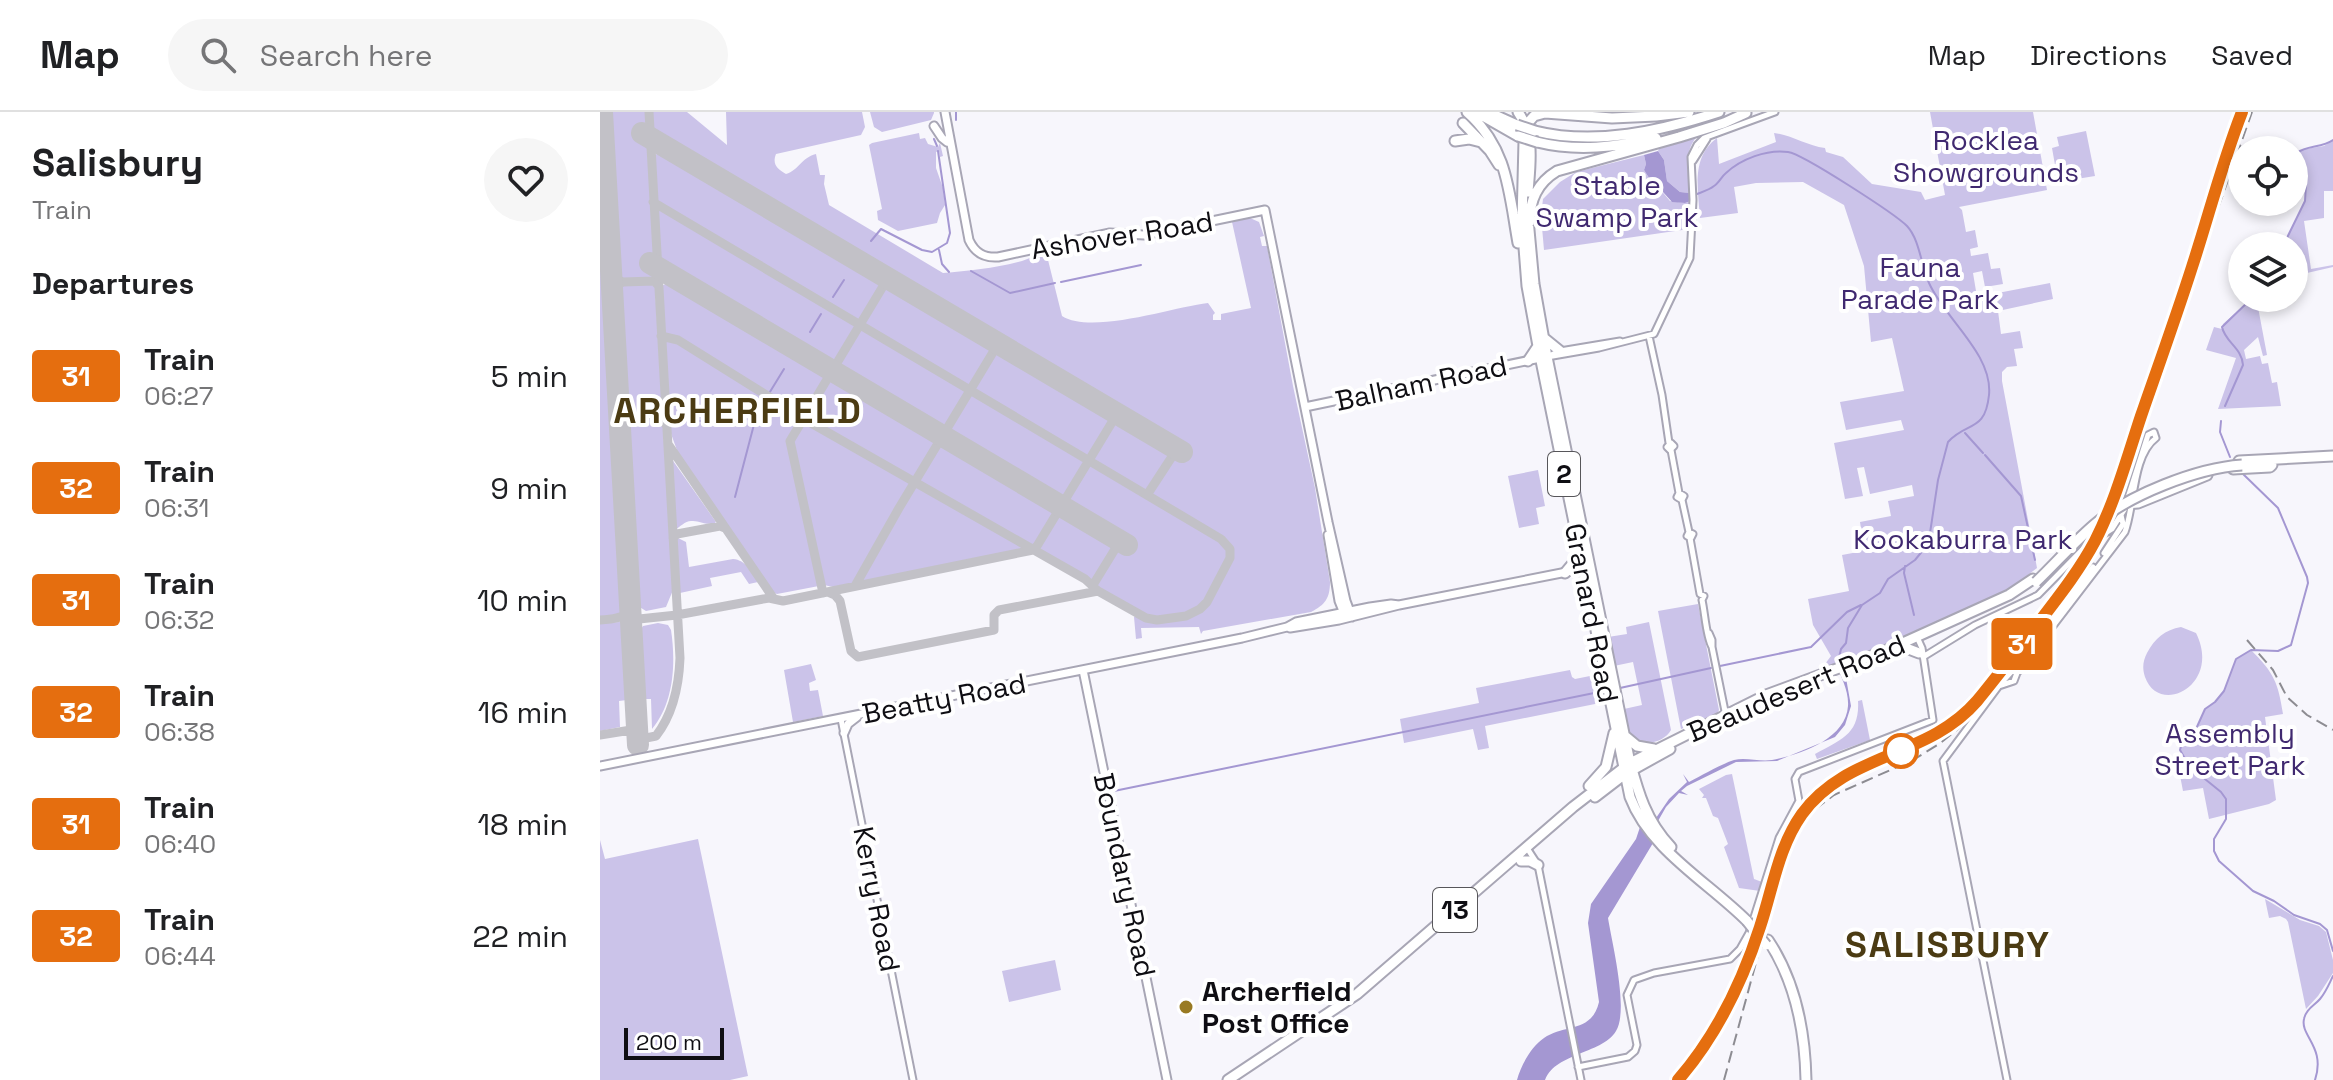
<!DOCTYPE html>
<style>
:root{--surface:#fff;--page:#f6f6f6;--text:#202124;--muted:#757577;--line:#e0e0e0}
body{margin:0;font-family:"Space Grotesk",sans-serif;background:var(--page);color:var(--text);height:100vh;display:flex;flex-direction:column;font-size:30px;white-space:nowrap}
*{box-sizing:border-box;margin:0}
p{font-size:26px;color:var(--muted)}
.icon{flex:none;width:44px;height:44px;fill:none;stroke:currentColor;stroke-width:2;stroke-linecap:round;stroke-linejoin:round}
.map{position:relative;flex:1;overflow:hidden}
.drawer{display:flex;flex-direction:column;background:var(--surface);width:600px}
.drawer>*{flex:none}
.badge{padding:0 16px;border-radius:6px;font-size:28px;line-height:52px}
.tools{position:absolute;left:1628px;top:24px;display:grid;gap:16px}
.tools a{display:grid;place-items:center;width:80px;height:80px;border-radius:50%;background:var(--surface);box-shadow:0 4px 12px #0003;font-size:40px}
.scale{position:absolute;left:24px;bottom:20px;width:100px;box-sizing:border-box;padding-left:8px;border:4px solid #0f0e13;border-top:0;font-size:22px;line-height:28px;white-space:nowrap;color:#0f0e13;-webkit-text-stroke:6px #fff;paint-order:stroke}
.map>.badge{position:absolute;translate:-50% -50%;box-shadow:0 0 0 4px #fff}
h2{padding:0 32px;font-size:30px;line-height:72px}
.round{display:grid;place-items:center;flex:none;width:84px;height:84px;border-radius:42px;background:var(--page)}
.overview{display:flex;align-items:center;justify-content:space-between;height:136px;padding:0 32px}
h1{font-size:38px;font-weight:600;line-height:60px}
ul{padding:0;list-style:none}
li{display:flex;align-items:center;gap:24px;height:112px;padding:0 32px}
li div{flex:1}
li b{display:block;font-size:30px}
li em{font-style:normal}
li .badge{min-width:88px;font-weight:700;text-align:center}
header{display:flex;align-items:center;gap:48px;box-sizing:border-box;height:112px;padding:0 40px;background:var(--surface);border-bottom:2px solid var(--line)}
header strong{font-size:38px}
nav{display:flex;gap:44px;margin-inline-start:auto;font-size:28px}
.search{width:560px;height:72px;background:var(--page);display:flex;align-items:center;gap:20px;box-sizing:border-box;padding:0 28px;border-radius:44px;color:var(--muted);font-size:30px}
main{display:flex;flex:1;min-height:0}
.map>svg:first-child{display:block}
.green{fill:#cbc3e9}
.water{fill:#a497d2}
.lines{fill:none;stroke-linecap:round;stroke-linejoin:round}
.stream{stroke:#a497d2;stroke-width:2}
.taxiway{stroke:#c2c1c7;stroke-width:9}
.runway{stroke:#c2c1c7;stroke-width:22}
.minor-casing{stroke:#a8a6b5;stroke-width:9}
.major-casing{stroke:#a8a6b5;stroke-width:11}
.highway-casing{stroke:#a8a6b5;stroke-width:13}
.minor{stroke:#fff;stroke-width:5}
.major{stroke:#fff;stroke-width:7}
.highway{stroke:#fff;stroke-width:9}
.rail{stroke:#8d8c92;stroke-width:2;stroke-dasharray:12 6;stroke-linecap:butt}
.highway-bridge-casing{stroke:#a8a6b5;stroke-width:13;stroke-linecap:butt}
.highway-bridge{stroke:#fff;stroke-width:9}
.line-casing{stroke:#fff;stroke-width:18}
.line{stroke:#e56e0f;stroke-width:12}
.stop-dot{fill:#fff;stroke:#e56e0f;stroke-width:4}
.poi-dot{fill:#997a23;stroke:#fff;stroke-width:3}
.labels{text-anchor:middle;stroke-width:8;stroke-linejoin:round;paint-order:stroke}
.shield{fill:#fff;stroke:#57565a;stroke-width:2}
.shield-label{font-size:26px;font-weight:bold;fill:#0f0e13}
.park-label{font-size:28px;fill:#402970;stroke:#fff}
.street-label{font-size:28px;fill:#0f0e13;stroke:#fff}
.poi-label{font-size:28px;font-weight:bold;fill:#0f0e13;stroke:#fff;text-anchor:start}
.district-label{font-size:36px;font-weight:bold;letter-spacing:2px;fill:#4b3b13;stroke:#fff}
</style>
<header>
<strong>Map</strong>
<div class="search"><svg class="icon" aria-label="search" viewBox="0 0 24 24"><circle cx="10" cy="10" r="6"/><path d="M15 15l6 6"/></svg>Search here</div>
<nav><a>Map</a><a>Directions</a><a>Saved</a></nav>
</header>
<main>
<section class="drawer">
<div class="overview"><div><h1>Salisbury</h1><p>Train</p></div><a class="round"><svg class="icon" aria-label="heart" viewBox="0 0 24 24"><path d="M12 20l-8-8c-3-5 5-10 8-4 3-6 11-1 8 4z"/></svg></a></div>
<h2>Departures</h2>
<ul>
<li><span class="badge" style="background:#e56e0f;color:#fff">31</span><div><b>Train</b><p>06:27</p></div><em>5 min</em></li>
<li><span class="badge" style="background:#e56e0f;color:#fff">32</span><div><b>Train</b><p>06:31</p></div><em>9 min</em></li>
<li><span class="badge" style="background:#e56e0f;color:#fff">31</span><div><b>Train</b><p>06:32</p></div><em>10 min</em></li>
<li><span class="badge" style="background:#e56e0f;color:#fff">32</span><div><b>Train</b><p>06:38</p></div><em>16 min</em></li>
<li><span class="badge" style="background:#e56e0f;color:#fff">31</span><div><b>Train</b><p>06:40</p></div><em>18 min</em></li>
<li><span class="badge" style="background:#e56e0f;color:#fff">32</span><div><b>Train</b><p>06:44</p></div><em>22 min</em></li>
</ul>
</section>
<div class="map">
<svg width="1733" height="968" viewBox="0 0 1733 968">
<rect width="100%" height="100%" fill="#f7f6fc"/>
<path class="green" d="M10,0H45L46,13L38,27L47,33L54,144L46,158L55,163L54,166L25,168L19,164Z
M52,0H87L127,33L126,0H262L265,15L261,23L176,42C172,52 177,57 186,62C199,58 201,46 216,42L220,63H225L224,72L229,93L343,161C369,159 397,156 422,149C431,146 437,142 446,140L462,204C492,223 573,195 608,191L615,201L613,203V208H621V202L651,196L632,110L650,106L659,110L664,124L660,125L662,134H667L693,274L715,376L730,470C730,486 725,493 711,500L603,519L601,522L599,515L541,516L542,526L536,527L534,505L537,503L545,506V503L433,436L233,475L224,473L177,482L172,480L78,341L70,319L62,174L67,171L85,181L93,168L60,146L54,43L60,41L77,51L85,37L55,19L53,16Z
M270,0H334V1L331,8L327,9L282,20L274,15Z
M1330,0H1433L1447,78L1359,95L1362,98L1366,120L1375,118L1378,135L1370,137L1371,144L1388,141L1391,157L1400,156L1403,172L1385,175L1382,159L1373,161L1377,185L1450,171L1453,187L1398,199L1401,222L1420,219L1423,236L1414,237L1417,254L1407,255L1402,260V269L1437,456L1403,482L1284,535L1229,555L1225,552L1231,544L1213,513L1208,487L1249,479L1242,443L1258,440L1256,430L1262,423L1260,410L1291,404L1288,389L1314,384L1312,373L1270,382L1264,355L1257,356L1263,384L1245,387L1234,331L1304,318L1301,308L1246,318L1240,290L1304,279L1292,226L1271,230L1264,154L1244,93L1203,70L1156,71L1134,75L1138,101L1100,106C1098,77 1091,45 1117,26L1119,52L1176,30L1174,21C1192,23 1207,34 1225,36L1226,40L1243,45L1272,72L1321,80L1325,88L1345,83Z
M1486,19L1495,64L1458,70L1452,36L1459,34L1457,25Z
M319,21L320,27L325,26L328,32L338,35L340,31L343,44L340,45L339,39L336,40V56L343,76L345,93L340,101L337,111L298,119L278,108L277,99L282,97L269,33L272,31Z
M1098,23C1083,40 1088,60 1090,81L1080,80L1067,69L1064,48L1058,39L1060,34Z
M1733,28V79H1724V106L1704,109L1711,157L1733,153V155L1694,164V134H1683L1705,89L1706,72L1702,66L1697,41L1699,38L1724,34Z
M1044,43L1046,52L1044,58L1051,69L1054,70L1070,89L1085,91L1091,89L1089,117L944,138L941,104L943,87L960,70L976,60Z
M0,114L22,502L0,505Z
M49,171L55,175L62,293L54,300L29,301L26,299L20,176L26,172Z
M1652,186H1658L1657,190L1667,243L1663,244L1658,225L1644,238L1646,247L1660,244L1662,252L1668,251L1672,271L1677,270L1681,294L1618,297L1636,246L1606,238L1614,215L1622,217L1623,212Z
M54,306L60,309L63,314L73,478L66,495L46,499L38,494L27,309Z
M71,346L116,410L115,411C105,414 100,408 91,409C85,409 80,415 75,418Z
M938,358L945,394L936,396L939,412L919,416L908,364Z
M78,426L86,430L89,455L133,447C146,448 151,460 158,470L149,472L141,460L110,466L112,474L80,481L76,427Z
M1098,492L1119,598L1117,602L1081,617L1058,499Z
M20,510L23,512L27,588L19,589L20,615L0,619V511Z
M1049,510L1071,618C1064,631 1041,636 1031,623C1026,616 1026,606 1024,597L1042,593L1033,550L1014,554L1008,525L1027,522L1026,515Z
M58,511L68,513L71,518C76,551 74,591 52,617L51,587H43L39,520L43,514Z
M1581,515L1596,521C1622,573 1559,605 1545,565C1542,556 1543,549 1547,541C1555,526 1565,518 1581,515Z
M1651,538C1674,561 1678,570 1683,602L1665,605L1676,688L1669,692L1609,707L1603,676L1583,679L1577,648L1583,645L1580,638L1582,630L1596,617L1605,597L1615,590L1624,579L1636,547Z
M211,552L216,568L209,571L210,579L218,578L223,604L193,610L184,558Z
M970,558L972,565L975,567L1000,562L1005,590L885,614L889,636L878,638L873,617L804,631L800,607L879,591L876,576Z
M1262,588L1270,628L1217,647L1215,642C1241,628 1260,622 1258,589Z
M1132,662L1154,767L1162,770L1160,779L1139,776L1124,735L1128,732L1118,706L1113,704L1106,686H1102L1104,683L1099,677L1126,663Z
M98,727L148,964L130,968H0V728L5,747Z
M1665,787L1700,808L1719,814L1726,820L1733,848V861L1718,884L1706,897L1688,810L1686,807L1680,804L1669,806Z
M455,848L461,878L409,890L402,859Z"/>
<path class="water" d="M1058,39L1064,48L1067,69L1080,80L1090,81L1091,89L1085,91L1072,90L1054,70L1051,69L1044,58L1046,52L1044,43Z
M1240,550L1246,566L1251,594L1245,613L1235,625L1177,649L1136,650L1087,674L1081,679L1088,683L1079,681L1066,695L1058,709L1056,706L1069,687L1087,670L1083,662L1089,670C1103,663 1119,653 1134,648C1146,645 1159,650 1172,648C1200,643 1246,627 1248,594C1249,579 1241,565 1236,552Z
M1040,715L1053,731L1008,806C1012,831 1029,898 1016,919C1009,931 991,937 979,942C965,948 951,953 945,968H917C921,953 931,935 944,926C964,912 992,921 999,890L988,811L991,792L1036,727Z"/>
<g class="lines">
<path class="stream" d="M356,8V0
M334,27L337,34
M1097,82C1102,80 1109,78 1114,74C1119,71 1121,65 1126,61C1141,47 1167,37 1188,40C1203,42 1295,102 1307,114C1320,128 1321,154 1329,171C1345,207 1393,242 1389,283C1385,321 1367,309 1348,330L1338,368L1330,421L1324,437L1315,448L1288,467L1280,481L1262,493L1248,516L1246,531L1241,537L1238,550
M271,129L281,117L322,138L332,140L347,131L350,121L338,39
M1683,134L1705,89L1706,72L1702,66L1697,41C1706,33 1722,36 1733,28
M339,138L342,152L349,160
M371,159L410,181L455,171
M461,170L541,153
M233,185L244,168
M210,220L221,202
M1625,294L1643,253C1642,236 1625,230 1622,215L1652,186
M1621,309L1620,320L1630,345
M74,310L153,307
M1365,321L1383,341
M1385,343L1421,384L1435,448
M1642,361L1678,396L1707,465L1708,471L1691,533L1678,539L1651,538L1636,547L1624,579L1615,590L1605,597L1596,617L1582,630L1580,638L1584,645L1600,663L1621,680L1626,687V707L1614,727V739L1619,749L1653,779L1674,789L1694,803L1720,812L1727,818L1733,839
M135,385L157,301L184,257
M1305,454L1304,461L1314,503
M1120,554L1211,535L1247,500L1261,493
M1020,576L1111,556
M514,679L1004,579
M1715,968C1726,935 1700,924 1704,907C1706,897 1714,894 1720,887C1726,880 1729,872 1733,864"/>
<path class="taxiway" d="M2,0V12
M53,90L621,427L630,437V446L607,490L600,497L586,504L557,508L546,506L498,479L485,467L211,311L78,228L61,224
M9,128L11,159L15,167L23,170L54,169L58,173
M14,213C13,198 7,176 23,170
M17,262C17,272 16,287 20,297C28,316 55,290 66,313
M68,332L174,487
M21,347C21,332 14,311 31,304
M547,383L577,337
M73,426L77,422L120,414L125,416
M493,473L520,429
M255,474L299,396L398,232
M228,480L235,483L240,489L251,539L258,545L394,518V503L399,498L498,479
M223,481L190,329L288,166
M0,508C38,506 29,497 28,464
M33,549L32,517L39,507L77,503L169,486L183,489L433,438L437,434L517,302
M35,583L37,614L41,620L42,627L38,629L32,625L36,618V607
M0,623L31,618L46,626L56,624C73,602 79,573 80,546L49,0"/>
<path class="runway" d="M2,0L38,633
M42,21L582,340
M50,151L527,433"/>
<g class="minor-casing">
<path id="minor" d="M1093,49L1107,27
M1049,224L1062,283L1069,331
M949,244L960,239L1020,229
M947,245L999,236L1054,222L1090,146L1093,88L1091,45L1097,33L1104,26L1175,0
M1071,331L1074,334L1070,338L1067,335Z
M1071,338L1079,381
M1079,381L1084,384L1082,388L1077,385Z
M1082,388L1089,420
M1089,420L1093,422L1091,426L1087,424Z
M1090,426L1100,482L1104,484L1102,488C1105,501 1106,525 1112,535
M1504,441L1523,412L1521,403
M1109,521L1112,528V535L1127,609
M1323,545L1375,513L1438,483L1488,432L1512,417L1524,398L1548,323L1554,320L1556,326C1532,344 1535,394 1525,420L1417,561L1414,569L1399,574
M241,607L313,968
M927,736L938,753L981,968
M978,955L1028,945L1035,939L1037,933L1027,883L1034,868L1054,861L1130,847L1140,837L1149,821L1179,726L1199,689L1195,667L1199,660L1333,608L1322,536L1317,525
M1407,968L1343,649L1401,571L1421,549L1493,455"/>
</g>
<g class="major-casing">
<path id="major" d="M345,0L369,128C375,141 384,146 398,145L510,121L544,123L665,98L728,410L746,489L752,505
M334,14L342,26L347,30
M705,295L945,245
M728,423L739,489L745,504
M690,516L739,508L799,493L987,456
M483,558L567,968
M244,621L248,612L257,605
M0,654L642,526L687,515L696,510L711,507L770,495L791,492L799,493"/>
</g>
<g class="highway-casing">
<path id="highway" d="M867,0C908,36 909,81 918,131
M876,0L918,24
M888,0L917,13
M918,0C935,23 930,53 928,80
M1089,0L1056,4L1012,6L945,1L934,4L927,12L924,29L922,110L927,174L938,234L1030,685C1050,738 1108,770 1147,809
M863,11L890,39L899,53
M935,19C995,34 1061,19 1119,0
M855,29L869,27L881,30
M937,30C977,40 1016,35 1056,26
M928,107L934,172L947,245L1029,646C1038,680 1046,709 1071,735
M929,111C930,88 937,71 957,59L1079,25L1124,11L1146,1
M944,226L960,239
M928,249L938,234
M1639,349L1733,344
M1633,357L1670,355L1672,353
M1525,392L1538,391L1607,363
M965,461L975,449L979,437
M1306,536L1319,541
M1025,624L1037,634L1054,637
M989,674L1006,655L1014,621
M995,685L1025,662L1070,637
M921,749H930L938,753
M1168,828C1196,870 1205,918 1206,968
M628,968L757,882L973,695L1030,651L1166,583L1285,539L1409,483L1433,467"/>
</g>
<use href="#minor" class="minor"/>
<use href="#major" class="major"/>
<use href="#highway" class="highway"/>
<path class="rail" d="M1647,528L1673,558L1687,585L1707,603L1733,618
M1223,678L1256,656L1334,624
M1084,968L1121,918L1140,881
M1124,968L1181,759L1196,721L1214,698L1234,683L1313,648L1339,632L1359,616L1382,589L1464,485L1493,445L1507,420L1524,378L1561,258L1652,0"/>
<g class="highway-bridge-casing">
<path id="highway-bridge" d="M917,13L935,19
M918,24L937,30
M1436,470C1455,452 1473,431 1494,413C1528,383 1597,356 1642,353
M1147,809L1166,833"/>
</g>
<use href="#highway-bridge" class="highway-bridge"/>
</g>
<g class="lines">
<g class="line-casing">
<path id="line" d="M1078,968C1117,923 1142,871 1160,815C1173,776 1178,736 1202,702C1247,640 1328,646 1377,589C1396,566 1414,542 1433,518C1455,489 1478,461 1495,429C1515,390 1527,346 1541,304C1558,255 1576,205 1592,155C1609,103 1622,51 1642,0"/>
</g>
<use href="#line" class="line"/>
</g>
<circle class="stop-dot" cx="1301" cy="639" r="16"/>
<circle class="poi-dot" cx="586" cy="895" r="8"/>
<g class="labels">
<g class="shield">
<rect x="948" y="340" width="32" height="44" rx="6"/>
<rect x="833" y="776" width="44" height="44" rx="6"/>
</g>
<g class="shield-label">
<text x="964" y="371">2</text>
<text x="855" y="807">13</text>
</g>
<g class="park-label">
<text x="1386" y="38">Rocklea<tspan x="1386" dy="32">Showgrounds</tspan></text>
<text x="1017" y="83">Stable<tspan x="1017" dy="32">Swamp Park</tspan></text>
<text x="1320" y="165">Fauna<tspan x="1320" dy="32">Parade Park</tspan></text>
<text x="1363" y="437">Kookaburra Park</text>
<text x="1630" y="631">Assembly<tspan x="1630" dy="32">Street Park</tspan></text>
</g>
<g class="street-label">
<text transform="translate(522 123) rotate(-9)" y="10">Ashover Road</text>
<text transform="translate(821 271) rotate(-12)" y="10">Balham Road</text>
<text transform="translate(992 501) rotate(79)" y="10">Granard Road</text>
<text transform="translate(1196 576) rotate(-23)" y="10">Beaudesert Road</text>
<text transform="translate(344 586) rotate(-11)" y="10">Beatty Road</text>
<text transform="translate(525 763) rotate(78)" y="10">Boundary Road</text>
<text transform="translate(277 787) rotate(79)" y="10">Kerry Road</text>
</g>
<g class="poi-label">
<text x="602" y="889">Archerfield<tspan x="602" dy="32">Post Office</tspan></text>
</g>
<g class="district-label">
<text x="138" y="311">ARCHERFIELD</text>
<text x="1348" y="845">SALISBURY</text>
</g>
</g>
</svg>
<div class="tools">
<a><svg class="icon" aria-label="locate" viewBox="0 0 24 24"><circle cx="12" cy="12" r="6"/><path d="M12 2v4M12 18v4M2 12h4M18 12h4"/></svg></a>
<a><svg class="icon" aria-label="layers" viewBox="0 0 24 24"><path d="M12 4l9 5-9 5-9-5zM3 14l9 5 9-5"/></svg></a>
</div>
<div class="scale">200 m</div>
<b class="badge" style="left:1422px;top:532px;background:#e56e0f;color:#fff">31</b>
</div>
</main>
